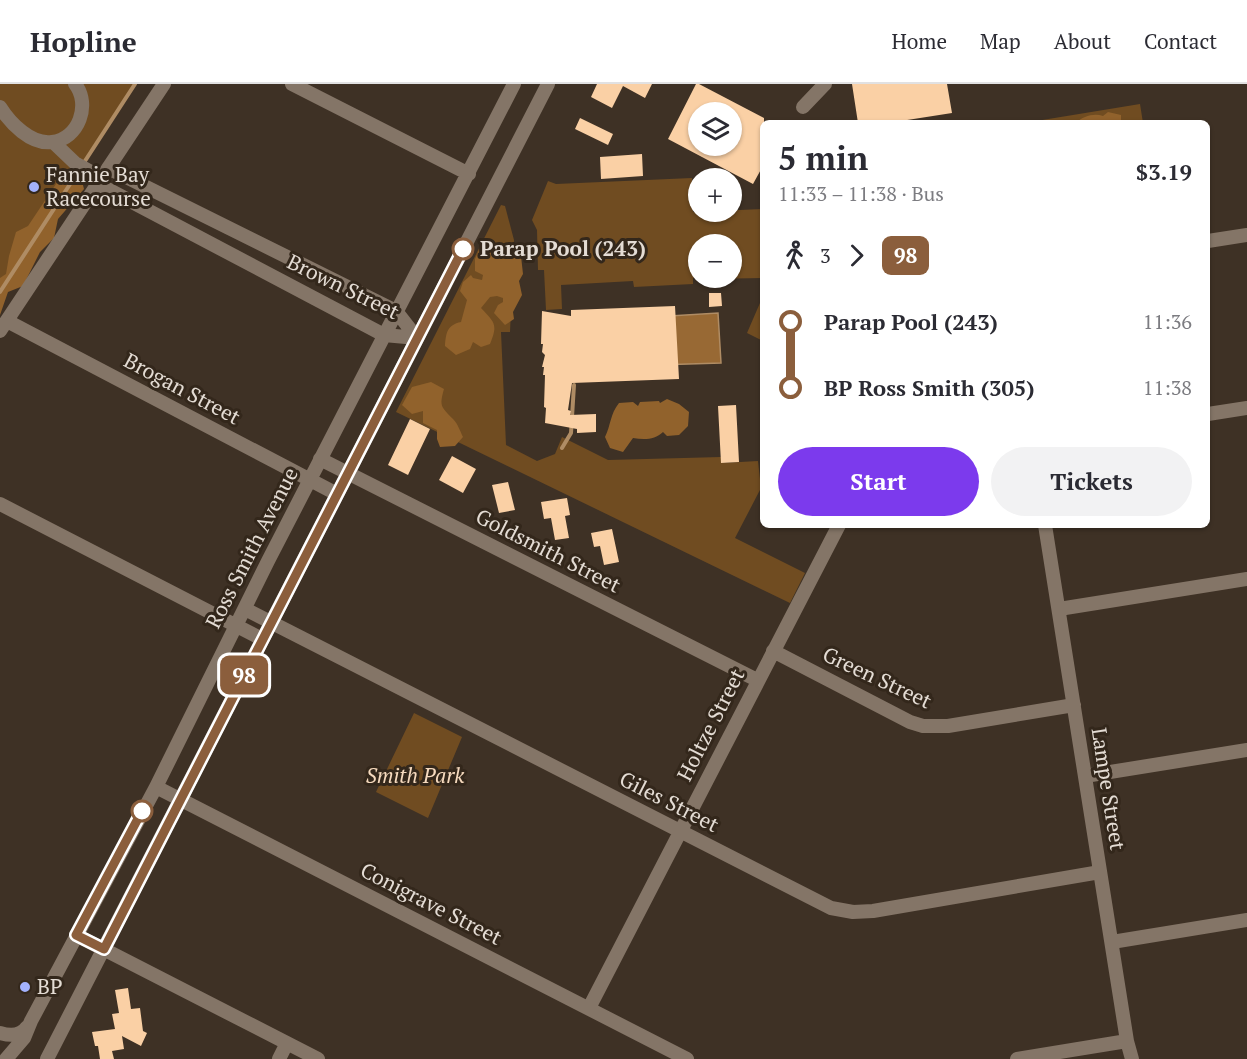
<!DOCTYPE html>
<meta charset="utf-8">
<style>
:root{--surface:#fff;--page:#f2f2f3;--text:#2b2b33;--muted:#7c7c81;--line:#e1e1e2;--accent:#7c3aed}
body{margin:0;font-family:"PT Serif",serif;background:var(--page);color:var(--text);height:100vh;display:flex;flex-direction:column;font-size:22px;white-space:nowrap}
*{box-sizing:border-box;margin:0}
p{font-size:20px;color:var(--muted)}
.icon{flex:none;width:33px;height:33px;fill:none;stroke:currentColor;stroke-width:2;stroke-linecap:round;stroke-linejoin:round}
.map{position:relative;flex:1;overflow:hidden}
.panel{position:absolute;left:760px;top:36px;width:450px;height:408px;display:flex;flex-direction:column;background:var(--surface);border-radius:9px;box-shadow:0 2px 4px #0004}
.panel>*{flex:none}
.badge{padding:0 12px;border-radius:9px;font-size:21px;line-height:39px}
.buttons{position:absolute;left:688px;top:18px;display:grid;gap:12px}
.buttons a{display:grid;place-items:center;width:54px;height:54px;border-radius:50%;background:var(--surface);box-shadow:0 2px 4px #0004;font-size:30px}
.map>.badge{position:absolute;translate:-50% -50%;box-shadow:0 0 0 3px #fff}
.legs{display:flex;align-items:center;gap:9px;height:66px;padding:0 18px;font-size:20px}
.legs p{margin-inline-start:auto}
.head{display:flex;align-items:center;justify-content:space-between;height:102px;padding:0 18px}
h1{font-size:33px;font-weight:700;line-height:45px}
.primary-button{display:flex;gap:12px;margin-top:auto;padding:12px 18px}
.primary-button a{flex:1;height:69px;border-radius:36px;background:var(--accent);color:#fff;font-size:24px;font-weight:700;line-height:69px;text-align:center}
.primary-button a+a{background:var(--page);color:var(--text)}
ul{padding:0 18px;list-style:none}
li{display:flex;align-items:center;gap:21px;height:66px;font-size:22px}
li i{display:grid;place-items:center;width:9px;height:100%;margin:0 8px;background:currentColor}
li i::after{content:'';width:15px;height:15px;margin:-8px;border:4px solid;border-radius:50%;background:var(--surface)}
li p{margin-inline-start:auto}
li:first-child i{background:linear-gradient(#0000 50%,currentColor 0)}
li:last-child i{background:linear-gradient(currentColor 50%,#0000 0)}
header{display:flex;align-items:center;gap:36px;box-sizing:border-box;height:84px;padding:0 30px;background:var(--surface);border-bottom:2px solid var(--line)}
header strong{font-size:28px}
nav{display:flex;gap:33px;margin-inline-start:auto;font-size:21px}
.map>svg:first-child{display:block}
.green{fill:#704c21}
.forest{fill:#91622c}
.water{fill:#986934;stroke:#af8c64;stroke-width:1.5}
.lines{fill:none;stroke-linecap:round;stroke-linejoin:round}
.stream{stroke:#af8c64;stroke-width:4}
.building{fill:#fad0a5;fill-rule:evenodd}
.minor{stroke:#847567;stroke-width:14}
.line-1-casing{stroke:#fff;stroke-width:14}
.line-1{stroke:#8b5e3c;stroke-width:9}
.poi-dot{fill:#a3b2fd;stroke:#33271b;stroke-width:2}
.stop-1-dot{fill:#fff;stroke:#8b5e3c;stroke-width:3}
.labels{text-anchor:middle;stroke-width:6;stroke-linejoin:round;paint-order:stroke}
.poi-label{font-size:21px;fill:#e4dcd4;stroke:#33271b;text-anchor:start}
.stop-label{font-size:21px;font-weight:bold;fill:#e4dcd4;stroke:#33271b;text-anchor:start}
.street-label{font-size:21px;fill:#e4dcd4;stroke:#33271b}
.park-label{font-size:21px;font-style:italic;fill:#f6dabe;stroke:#33271b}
</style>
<header>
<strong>Hopline</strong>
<nav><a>Home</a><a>Map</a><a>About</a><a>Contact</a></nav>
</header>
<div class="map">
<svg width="1247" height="975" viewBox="0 0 1247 975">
<rect width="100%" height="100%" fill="#3e3125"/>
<path class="green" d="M0,0H134L0,207Z
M1140,20L1143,39H1024Z
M692,94L693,128L763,125V194L707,195V194H732V160H699V194H707H693V200L634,203L633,197L561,201L562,225L546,226L544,186H538L537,146L532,136L548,97L556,100Z
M501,121L505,122L514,156L510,248H501L506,361L537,377L555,370L562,353L608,376L721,373L722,379L758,377L761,404L735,454L805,489L790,519L396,328Z
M763,212V257L747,249Z
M414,629L462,653L428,734L376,708Z"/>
<path class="forest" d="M1108,28L1121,31V39H1076C1083,32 1094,29 1103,32Z
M66,85L81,93L84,105L58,135L54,154L40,168L23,202L8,208L0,231V194L6,190L9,172L16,148L28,142Z
M490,161L497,170L504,165L521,172L523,190L519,197L522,211L513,228L514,235L505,241L494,229L498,221L503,218V214L497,212L490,213L481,224C495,239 498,240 490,260L481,263L473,258L470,265L456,271L445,262C446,249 447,241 461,238L467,216L460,207L463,198L471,191L473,194L482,196L483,191L475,187V175L481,162Z
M431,298L444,305C439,323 441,322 453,335C458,340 460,347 463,353L455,362L440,363L437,355V346L423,339V327L412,330L402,321L412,303Z
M667,315L679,320L689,328L688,342L679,351L667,352L663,348C655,356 644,356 633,354L623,368L610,364L605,353C611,341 610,330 619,319L633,318L638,322L640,318L659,317L660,319Z"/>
<path class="water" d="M718,229L721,279L623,282L621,235Z"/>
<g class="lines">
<path class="stream" d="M0,208L135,0
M562,364L571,349L574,301"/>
</g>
<path class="building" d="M597,0H652L645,14L623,2L612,24L591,13Z
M696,0H699L764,34V80L753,100L668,55ZM699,28H732V62H699Z
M852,0H947L952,29L888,39H858Z
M580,34L613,50L608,61L575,45Z
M642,70L643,92L601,95L600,73Z
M709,209H721L722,222L709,223Z
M675,222L679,295L572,299L568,326L571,327L570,331L596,330V348L577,349V345L545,339L546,324L544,323L545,291H543L544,283H542L545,271L542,268L543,260H541L542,227L571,232V226Z
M736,321L739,378L721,379L718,322Z
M410,335L430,345L408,391L388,381Z
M452,372L476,385L463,409L439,396Z
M508,398L515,426L499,429L492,401Z
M567,414L570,431L565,432L569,454L555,456L551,434L544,435L541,418Z
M612,445L619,478L604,481L600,462L594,463L591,449Z
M128,904L131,925L140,924L143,947L147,949L141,962L122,952L124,965L112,967L114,975H100L98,962H95L92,948L115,945L112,930L119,929L115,906Z"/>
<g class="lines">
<path class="minor" d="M292,0L469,90
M0,23C10,39 31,61 52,58C79,55 91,20 75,0
M803,23L825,0
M53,58L75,79L102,94
M108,84L396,227L417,254
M98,100L384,251L417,254
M1208,157L1247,151
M7,237L337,410
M0,247L164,0
M1208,330L1247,324
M320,375L757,596
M0,420L262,555
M1045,441L1127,957L1132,975
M245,525L831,824L853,828L873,827L1100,788
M1059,525L1247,495
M773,567L910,638L923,642H948L1074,621
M1085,692L1247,666
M156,703L687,975
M76,851L318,975
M1112,858L1247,836
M589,924L839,441
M0,949C10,952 21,952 27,943
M6,975L24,954L31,937L156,703L268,477L514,0
M47,975L548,0
M279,975L287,959
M1017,975L1127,957"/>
</g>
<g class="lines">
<g class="line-1-casing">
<path id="line-1" d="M142,727L76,851L104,865L463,165"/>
</g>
<use href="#line-1" class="line-1"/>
</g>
<g class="poi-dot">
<circle cx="34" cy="103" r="6"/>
<circle cx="25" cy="903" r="6"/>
</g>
<g class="stop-1-dot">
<circle cx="463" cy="165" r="10"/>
<circle cx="142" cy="727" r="10"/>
</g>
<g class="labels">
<g class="poi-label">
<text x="46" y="98">Fannie Bay<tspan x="46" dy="24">Racecourse</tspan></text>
<text x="37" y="910">BP</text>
</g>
<g class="stop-label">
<text x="480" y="172">Parap Pool (243)</text>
</g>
<g class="street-label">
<text transform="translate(343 203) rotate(26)" y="7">Brown Street</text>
<text transform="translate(182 305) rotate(28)" y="7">Brogan Street</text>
<text transform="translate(252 464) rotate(-63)" y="7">Ross Smith Avenue</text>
<text transform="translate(548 467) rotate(27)" y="7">Goldsmith Street</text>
<text transform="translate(877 594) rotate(25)" y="7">Green Street</text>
<text transform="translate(711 641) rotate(-63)" y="7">Holtze Street</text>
<text transform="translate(1108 705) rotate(81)" y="7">Lampe Street</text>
<text transform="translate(669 718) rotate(27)" y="7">Giles Street</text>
<text transform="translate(431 820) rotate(27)" y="7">Conigrave Street</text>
</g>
<g class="park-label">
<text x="415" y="699">Smith Park</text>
</g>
</g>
</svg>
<div class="buttons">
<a><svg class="icon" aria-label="layers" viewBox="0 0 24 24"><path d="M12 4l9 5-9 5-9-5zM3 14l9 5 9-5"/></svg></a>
<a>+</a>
<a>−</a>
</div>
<b class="badge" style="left:244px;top:591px;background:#8b5e3c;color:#fff">98</b>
<section class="panel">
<div class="head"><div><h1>5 min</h1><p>11:33 – 11:38 · Bus</p></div><b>$3.19</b></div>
<div class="legs"><svg class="icon" aria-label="walk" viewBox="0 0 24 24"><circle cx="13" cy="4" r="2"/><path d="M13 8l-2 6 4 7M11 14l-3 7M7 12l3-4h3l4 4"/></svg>3<svg class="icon" aria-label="forward" viewBox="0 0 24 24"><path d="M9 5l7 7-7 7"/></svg><b class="badge" style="background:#8b5e3c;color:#fff">98</b></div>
<ul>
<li><i style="color:#8b5e3c"></i><b>Parap Pool (243)</b><p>11:36</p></li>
<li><i style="color:#8b5e3c"></i><b>BP Ross Smith (305)</b><p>11:38</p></li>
</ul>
<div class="primary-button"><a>Start</a><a>Tickets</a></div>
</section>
</div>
